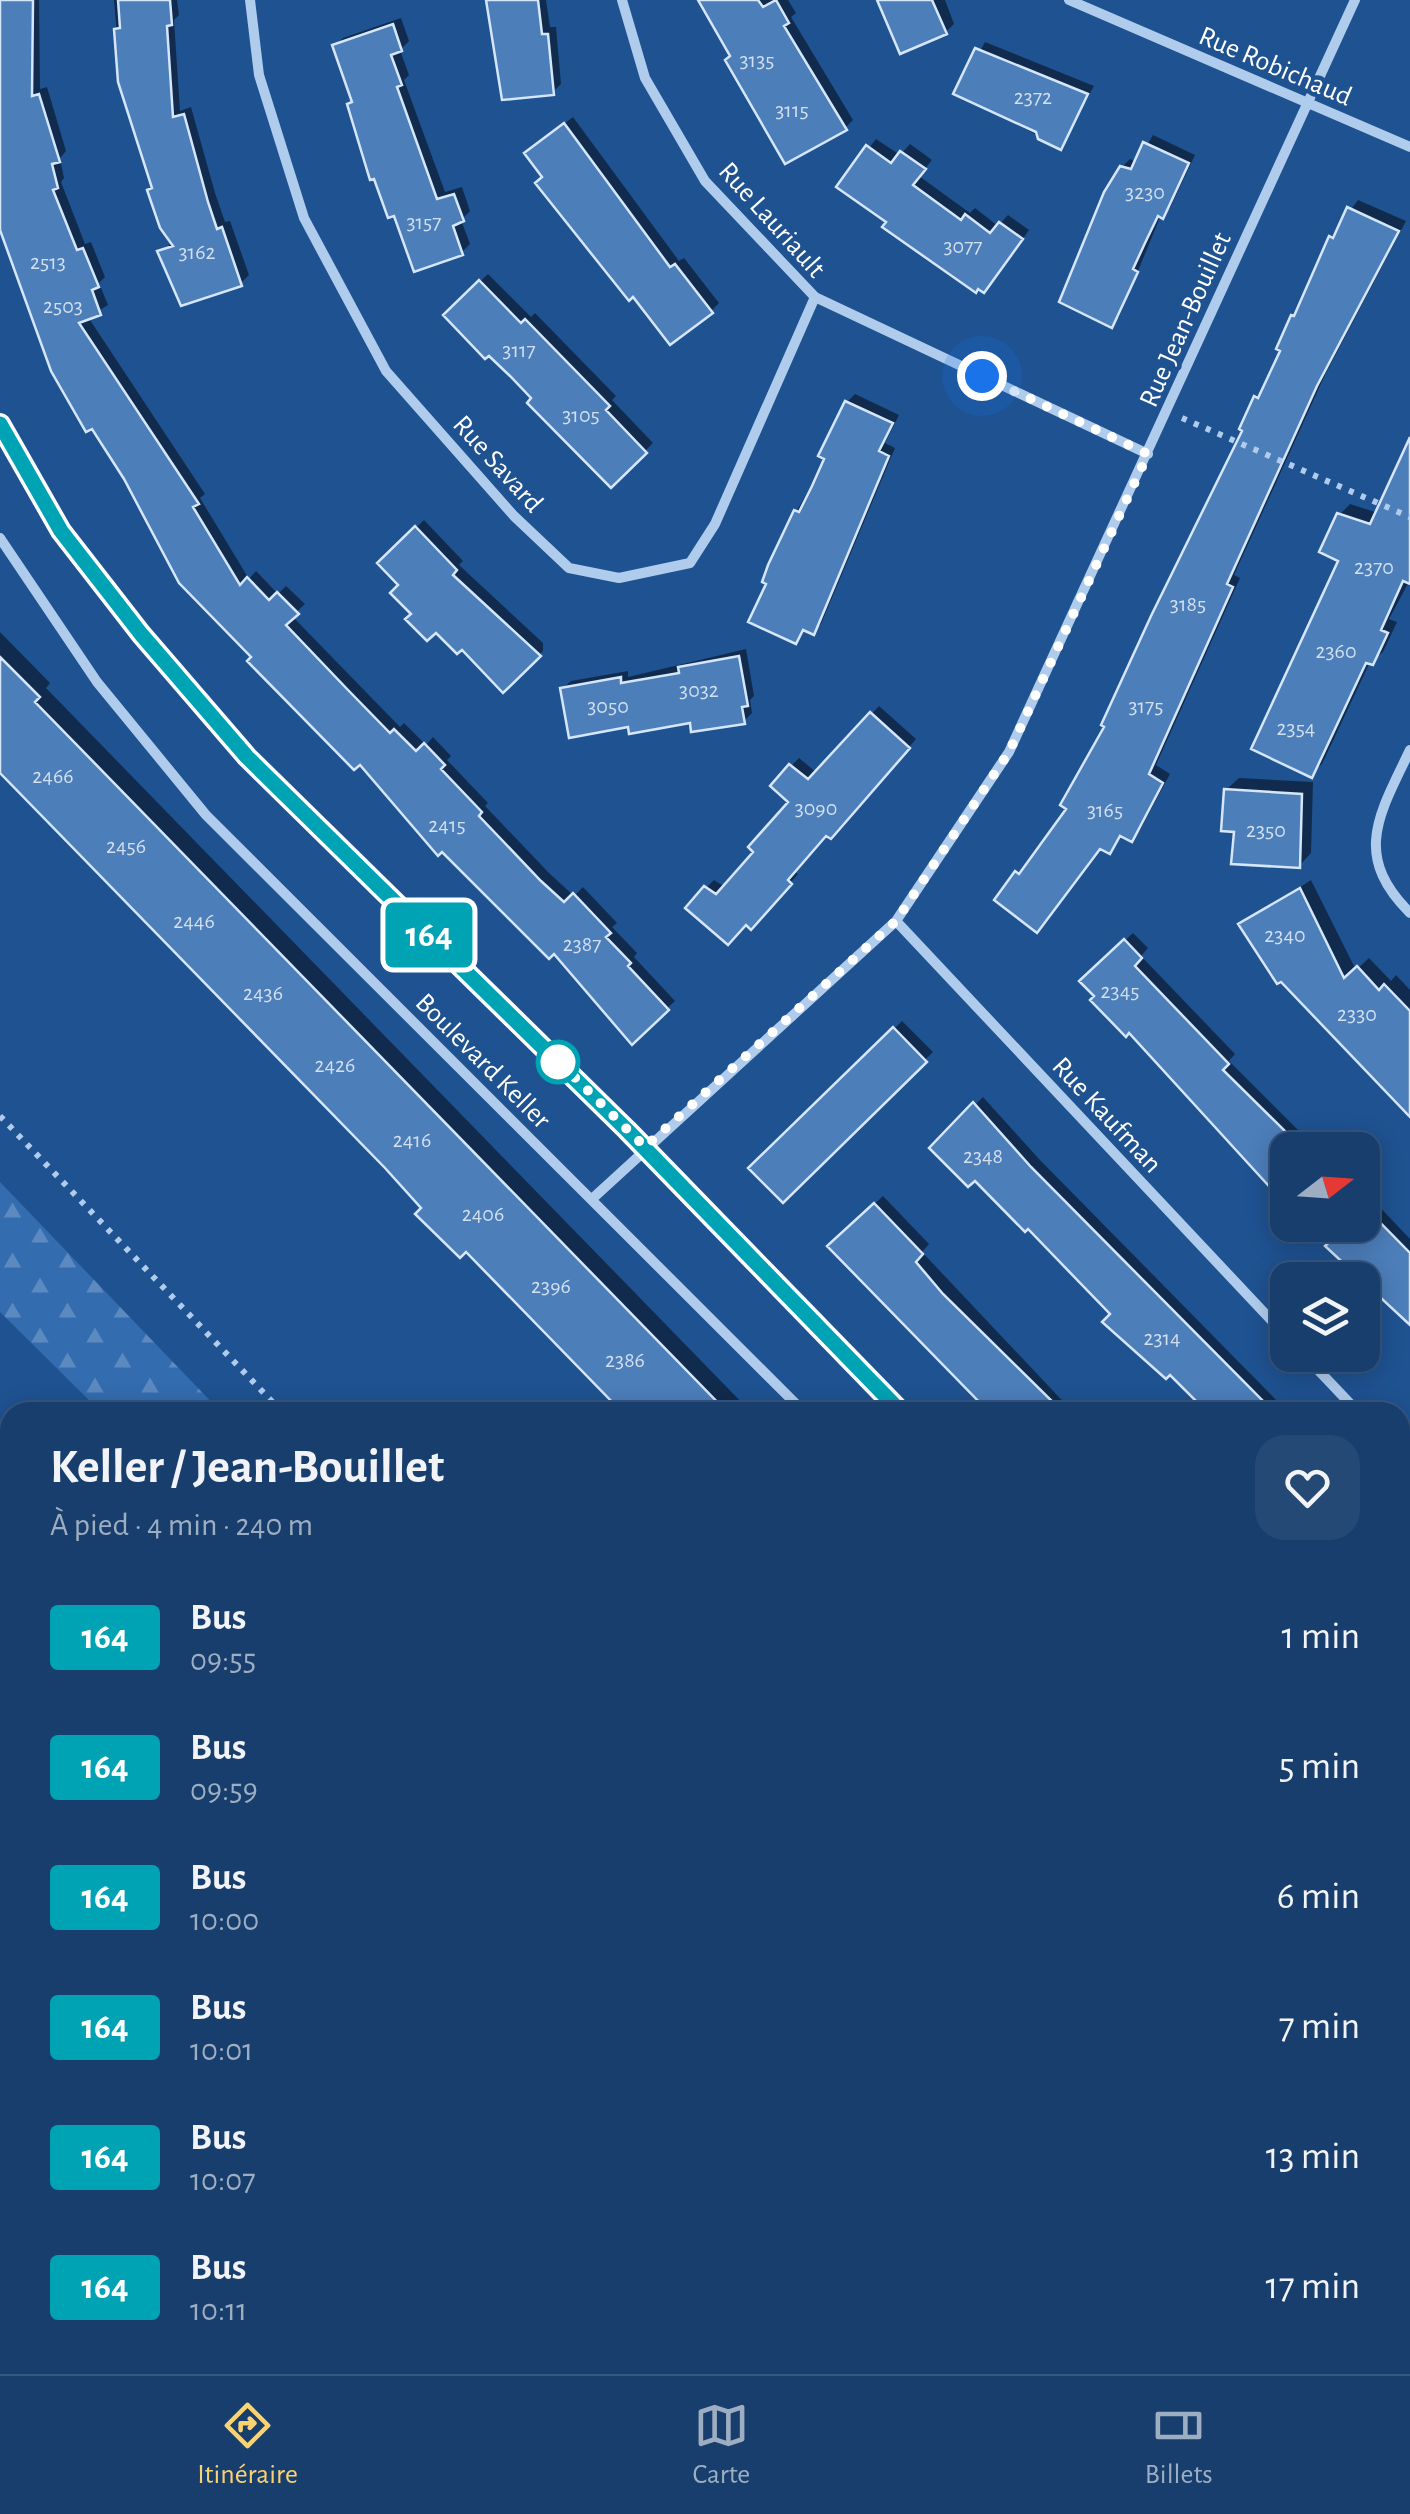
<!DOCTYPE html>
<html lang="fr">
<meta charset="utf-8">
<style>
:root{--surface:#173e6d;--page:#244975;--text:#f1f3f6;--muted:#9eaec2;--line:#365780;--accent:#fbd271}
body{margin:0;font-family:"Alegreya Sans",sans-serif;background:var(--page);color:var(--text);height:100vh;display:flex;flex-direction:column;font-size:38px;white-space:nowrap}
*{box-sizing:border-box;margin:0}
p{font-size:32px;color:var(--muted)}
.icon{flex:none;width:55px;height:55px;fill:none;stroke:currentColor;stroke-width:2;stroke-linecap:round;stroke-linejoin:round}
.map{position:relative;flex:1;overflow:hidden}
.details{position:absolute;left:0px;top:1402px;width:1410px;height:972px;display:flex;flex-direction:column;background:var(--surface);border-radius:30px 30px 0 0;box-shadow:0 5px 25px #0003,0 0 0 2px var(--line)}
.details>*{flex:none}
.badge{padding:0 20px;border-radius:8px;font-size:35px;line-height:65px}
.needle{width:65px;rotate:73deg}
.fabs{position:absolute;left:1270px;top:1132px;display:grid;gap:20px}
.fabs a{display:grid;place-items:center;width:110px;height:110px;border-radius:20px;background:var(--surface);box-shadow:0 5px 25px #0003,0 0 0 2px var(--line);font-size:50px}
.you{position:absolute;width:50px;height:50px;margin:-25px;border:8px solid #fff;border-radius:50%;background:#1a73e8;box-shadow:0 0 0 15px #1a73e833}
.map>.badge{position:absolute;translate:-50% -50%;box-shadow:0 0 0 5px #fff}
.round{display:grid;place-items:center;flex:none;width:105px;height:105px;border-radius:30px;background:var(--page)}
.head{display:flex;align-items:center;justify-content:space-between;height:170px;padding:0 50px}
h1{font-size:48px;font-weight:700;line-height:75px}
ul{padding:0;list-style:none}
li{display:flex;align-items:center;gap:30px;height:130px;padding:0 50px}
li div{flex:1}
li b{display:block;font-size:38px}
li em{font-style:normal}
li .badge{min-width:110px;font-weight:700;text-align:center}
.tabs{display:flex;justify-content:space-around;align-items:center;height:140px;border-top:2px solid var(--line);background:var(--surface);font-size:28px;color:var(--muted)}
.tabs a{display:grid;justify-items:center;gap:5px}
.tabs .on{color:var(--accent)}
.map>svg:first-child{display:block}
.forest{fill:url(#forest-firs)}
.shadow{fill:#0007}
.building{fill:#4c7eba;stroke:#d6e6fa;stroke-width:2.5}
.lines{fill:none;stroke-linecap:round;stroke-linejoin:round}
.path{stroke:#b0cced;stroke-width:6;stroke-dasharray:5 8;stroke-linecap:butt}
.service{stroke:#b0cced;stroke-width:8}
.minor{stroke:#b0cced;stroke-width:10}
.tram{stroke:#fff;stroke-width:2.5}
.line-casing{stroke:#fff;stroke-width:22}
.line{stroke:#00a3b4;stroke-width:15}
.walk{stroke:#fff;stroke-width:10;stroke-dasharray:0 18}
.stop-dot{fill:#fff;stroke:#00a3b4;stroke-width:5}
.labels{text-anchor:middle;stroke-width:9;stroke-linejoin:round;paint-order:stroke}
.number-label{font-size:22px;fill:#d2dfee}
.street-label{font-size:28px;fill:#fff;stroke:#1f5291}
</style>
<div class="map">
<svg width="1410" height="2374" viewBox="0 0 1410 2374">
<defs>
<pattern id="forest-firs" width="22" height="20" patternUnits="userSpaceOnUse" patternTransform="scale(2.5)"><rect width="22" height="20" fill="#336caf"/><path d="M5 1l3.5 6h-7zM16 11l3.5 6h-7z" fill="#5c89bf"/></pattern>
</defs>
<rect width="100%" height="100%" fill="#1f5291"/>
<path class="forest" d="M0,1182L221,1412H101L0,1312Z
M1055,2365H1155L1164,2374H1064Z"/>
<path class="shadow" d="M0,0H39L40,89L47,87L66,151L60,158L64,178L61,182L85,244L91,242L105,277L99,283L108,305L88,317L205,494L200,498L249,579L256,571L278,594L286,586L305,604L292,616L400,727L404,723L426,745L433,737L451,756L447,760L488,803L485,806L549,873L574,896L583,887L617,923L612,927L637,953L634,957L675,1001L632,1042L554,951L360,761L292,704L181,581L0,218Z
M114,0H177L179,15L174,20L180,111L191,107L215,193L225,222L230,221L249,275L241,283L160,252L173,242L121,82Z
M491,0H546L550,27H556L561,84L553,92Z
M708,0H788L796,13L791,17L853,120L845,128L733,55Z
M880,0H945L954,24L946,32Z
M401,18L409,41L400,50L409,75L404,80L445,192L462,187L470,211L461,220L470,244L462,252L350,104L354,100L335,46L343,38Z
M985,42L1094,86L1060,147L957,93Z
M573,117L679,261L684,258L719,303L711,311L535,146Z
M1153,135L1195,155L1170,208L1161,215L1119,317L1111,325L1122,167L1130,159L1137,162Z
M876,139L900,155L910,144L932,160L919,176L970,213L975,208L998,226L1008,215L1029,230L992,282L889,222L840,186Z
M1358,200L1406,221L1325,375L1234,575L1240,578L1156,765L1170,774L1140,830L1131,839L1123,835L1110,851L1102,847L1037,930L1017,873L1028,866L1070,808L1246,430L1256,397L1266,387L1284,350L1293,316L1331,237Z
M488,274L531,317L535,313L616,396L612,400L653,443L611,485L534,398L446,315Z
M855,394L899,415L885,443L895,448L821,624L813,632L806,629L796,641V512L827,458L847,402Z
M1410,443V580L1389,619L1397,622L1383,652L1370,662L1322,764L1311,774L1342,560L1339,515L1350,504L1378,513Z
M424,520L463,561L459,565L543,643V651L503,689L462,646L414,614L401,585L380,563Z
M0,632L50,683L46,688L751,1412H626L425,1208L0,761Z
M746,649L754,696L750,700L752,713L744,721L630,724L562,689L571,681L628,671V677Z
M879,706L916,739L838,828L827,833L794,871L798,874L751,927L706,888L714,880L725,887L756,852L791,801V766L799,758L817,773Z
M1239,778L1313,782L1311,853L1299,866L1236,829L1226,790Z
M1311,880L1356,970L1369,958L1391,981L1396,975L1410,990V1113L1242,925Z
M1133,933L1148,948L1141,956L1235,1054L1229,1061L1318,1150H1288L1083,981Z
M902,1021L933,1052L783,1199L752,1168Z
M983,1097L1039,1159L1288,1412H1209L975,1177L932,1148Z
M1362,1195L1372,1204L1374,1201L1410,1239V1321L1314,1225H1362Z
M883,1196L929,1244L922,1252L1073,1412H992L830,1246Z
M1400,1529L1410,1539V1619L1400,1609Z
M1400,1745L1410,1755V1842L1400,1832Z
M1400,2075L1410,2086V2242L1400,2228Z
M10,2122V2365H407L416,2374H0V2132Z"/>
<path class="building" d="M0,0H33L32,96L39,94L60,162L52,164L58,188L53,190L77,250L83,248L99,287L92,290L101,315L79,323L199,504L193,507L240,585L247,577L269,600L277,592L299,614L286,625L348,690L390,733L394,729L416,751L424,743L445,765L441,769L482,812L479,816L541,881L564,902L573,893L611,933L606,937L631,963L628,966L669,1010L632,1045L554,954L549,959L442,852L438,856L360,765L354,770L247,661L251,657L179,583L124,479L92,429L86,432L51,371L0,230Z
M118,0H170L172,25L167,26L173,117L184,114L208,202L217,229L222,227L242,286L181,306L157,251L173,246L160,228L147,190L152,188L118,82L114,29L120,28Z
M486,0H538L542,34H548L554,95L502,100Z
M698,0H758L763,7L776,0L789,23L784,26L847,130L785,164L725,60L730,56Z
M877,0H932L947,34L900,54Z
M393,24L402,51L391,55L402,85L397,87L437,199L454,194L464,221L453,226L463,255L414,272L394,216L388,218L374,179L370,180L347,104L352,102L332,45Z
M975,48L1088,94L1061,150L1038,139L1036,132L953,94Z
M564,123L670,267L675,264L713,313L670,345L633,297L629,301L535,183L542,177L524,153Z
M1143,142L1189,163L1163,219L1158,216L1145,243L1133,269L1138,272L1112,328L1059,302L1104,192L1120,166L1131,169Z
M866,145L891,163L900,151L926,169L913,185L961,220L965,214L990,233L999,222L1023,239L984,293L978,289L976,293L882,227L886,222L836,187Z
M1347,207L1399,231L1317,386L1227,584L1233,587L1149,774L1163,783L1132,842L1120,836L1110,854L1100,849L1037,933L994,900L1015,871L1019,874L1066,809L1060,805L1104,727L1101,725L1151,616L1242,431L1239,429L1254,396L1258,398L1280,351L1276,349L1291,315L1294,316L1329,236L1333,238Z
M479,280L521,323L525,319L610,406L606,410L647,453L611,488L527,403L531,398L510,376L489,356L485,359L443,315Z
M845,401L893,423L879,451L889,456L814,635L803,630L796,644L748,622L766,584L762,582L768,565L794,510L799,512L812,486L824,459L818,456Z
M1410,437V584L1403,581L1381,630L1388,633L1373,665L1366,663L1312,778L1251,749L1338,561L1319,552L1337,513L1370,524Z
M415,526L457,570L453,575L541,656L503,693L462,650L457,654L436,633L427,641L405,619L411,614L390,593L398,585L377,563Z
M739,656L748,706L742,707L745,724L691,732L690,723L629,734L628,727L569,738L560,688L621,677V683L679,673L678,667Z
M0,657L40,697L35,702L727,1412L621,1411L466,1252L460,1258L415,1214L421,1208L385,1168L0,773Z
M870,712L910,748L831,839L826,836L788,880L792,884L751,930L746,925L728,945L685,908L704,886L716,894L753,852L748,847L788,802L770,786L789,764L808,779Z
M1224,789L1302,794L1300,868L1231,864L1234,832L1221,831Z
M1300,888L1344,978L1357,966L1379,990L1384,984L1410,1011V1117L1281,982L1277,984L1238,924Z
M1124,939L1142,958L1135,966L1229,1064L1223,1070L1288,1134V1207L1129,1033L1126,1037L1090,1000L1094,996L1079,981Z
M893,1027L927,1062L783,1203L748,1168Z
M973,1102L1031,1167L1274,1412H1207L1170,1375L1166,1379L1102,1322L1110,1314L1028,1229L1025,1232L975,1181L968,1187L929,1148Z
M874,1203L923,1254L916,1262L943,1294L1063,1412H989L827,1246Z
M1362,1204L1410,1253V1325L1325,1246L1347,1225H1362Z"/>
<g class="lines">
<path class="path" d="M1182,418L1410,517
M0,1116L282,1412
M1215,2365L1223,2374"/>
<path class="service" d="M497,2365L506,2374"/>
<path class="minor" d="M250,0L259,75L304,218L386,371L514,516L569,568L619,578L690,563L715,524L815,297
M622,0L645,78L705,181L815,297L1148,454
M1069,0L1410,147
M0,424L61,531L141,634L247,757L610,1112L901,1412
M0,538L97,682L206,815L804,1412
M1410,750C1379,815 1352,855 1410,913
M896,921L1288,1338
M592,1199L896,921L1009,752L1355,0
M1304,1355L1358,1412
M1400,1450L1410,1457
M1400,1929L1410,1939
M1400,2015L1410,2025"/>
<path class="tram" d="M0,1444L10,1454
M0,1476L10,1486
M861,2365L870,2374
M891,2365L900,2374"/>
</g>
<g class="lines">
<g class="line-casing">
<path id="line" d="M0,424L61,531L141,634L247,757L627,1130L901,1412"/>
</g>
<use href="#line" class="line"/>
<path class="walk" d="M558,1062L554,1057L645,1147L896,921L1009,752L1148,454L982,376"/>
</g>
<circle class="stop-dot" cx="558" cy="1062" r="20"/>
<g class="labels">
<g class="number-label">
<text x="757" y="67">3135</text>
<text x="1033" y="104">2372</text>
<text x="792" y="117">3115</text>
<text x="1145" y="199">3230</text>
<text x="424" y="229">3157</text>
<text x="963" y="253">3077</text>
<text x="197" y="259">3162</text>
<text x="48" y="269">2513</text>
<text x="63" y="313">2503</text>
<text x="519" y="357">3117</text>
<text x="581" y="422">3105</text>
<text x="1374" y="574">2370</text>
<text x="1188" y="611">3185</text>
<text x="1336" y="658">2360</text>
<text x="699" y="697">3032</text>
<text x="608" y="713">3050</text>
<text x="1146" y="713">3175</text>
<text x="1296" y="735">2354</text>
<text x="53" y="783">2466</text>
<text x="816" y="815">3090</text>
<text x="1105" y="817">3165</text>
<text x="447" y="832">2415</text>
<text x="1266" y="837">2350</text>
<text x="126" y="853">2456</text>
<text x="194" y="928">2446</text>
<text x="1285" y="942">2340</text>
<text x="582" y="951">2387</text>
<text x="1120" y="998">2345</text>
<text x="263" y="1000">2436</text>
<text x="1357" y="1021">2330</text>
<text x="335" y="1072">2426</text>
<text x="412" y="1147">2416</text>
<text x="983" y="1163">2348</text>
<text x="483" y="1221">2406</text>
<text x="551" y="1293">2396</text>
<text x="1162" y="1345">2314</text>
<text x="625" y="1367">2386</text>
</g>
<g class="street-label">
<text transform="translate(1276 65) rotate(23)" y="10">Rue Robichaud</text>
<text transform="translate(773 219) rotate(48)" y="10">Rue Lauriault</text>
<text transform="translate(1184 319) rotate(-66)" y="10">Rue Jean-Bouillet</text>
<text transform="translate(499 463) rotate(48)" y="10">Rue Savard</text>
<text transform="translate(484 1060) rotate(45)" y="10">Boulevard Keller</text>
<text transform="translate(1108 1114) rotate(47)" y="10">Rue Kaufman</text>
</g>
</g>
</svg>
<div class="fabs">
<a><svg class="needle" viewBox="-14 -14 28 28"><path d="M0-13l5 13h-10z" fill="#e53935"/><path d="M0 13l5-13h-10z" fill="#9eaec2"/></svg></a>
<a><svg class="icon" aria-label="layers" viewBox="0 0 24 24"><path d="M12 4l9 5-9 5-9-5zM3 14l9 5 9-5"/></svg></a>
</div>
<div class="you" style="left:982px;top:376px"></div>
<b class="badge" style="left:429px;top:935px;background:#00a3b4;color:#fff">164</b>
<section class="details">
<div class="head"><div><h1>Keller / Jean-Bouillet</h1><p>À pied · 4 min · 240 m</p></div><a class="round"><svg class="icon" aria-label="heart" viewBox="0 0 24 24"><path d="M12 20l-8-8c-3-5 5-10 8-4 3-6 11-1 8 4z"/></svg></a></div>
<ul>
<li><span class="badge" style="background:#00a3b4;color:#fff">164</span><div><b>Bus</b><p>09:55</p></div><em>1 min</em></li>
<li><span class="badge" style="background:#00a3b4;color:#fff">164</span><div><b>Bus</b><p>09:59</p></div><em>5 min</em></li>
<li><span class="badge" style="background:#00a3b4;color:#fff">164</span><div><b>Bus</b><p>10:00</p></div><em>6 min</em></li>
<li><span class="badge" style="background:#00a3b4;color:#fff">164</span><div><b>Bus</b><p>10:01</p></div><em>7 min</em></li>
<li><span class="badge" style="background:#00a3b4;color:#fff">164</span><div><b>Bus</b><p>10:07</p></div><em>13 min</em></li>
<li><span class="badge" style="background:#00a3b4;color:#fff">164</span><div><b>Bus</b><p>10:11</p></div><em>17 min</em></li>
</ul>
</section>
</div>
<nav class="tabs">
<a class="on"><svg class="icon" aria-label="directions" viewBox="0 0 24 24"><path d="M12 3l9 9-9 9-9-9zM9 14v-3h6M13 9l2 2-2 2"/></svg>Itinéraire</a>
<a><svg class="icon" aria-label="map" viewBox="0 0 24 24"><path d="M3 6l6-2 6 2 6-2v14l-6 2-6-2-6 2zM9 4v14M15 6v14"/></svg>Carte</a>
<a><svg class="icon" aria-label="tickets" viewBox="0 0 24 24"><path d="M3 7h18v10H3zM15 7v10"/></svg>Billets</a>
</nav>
